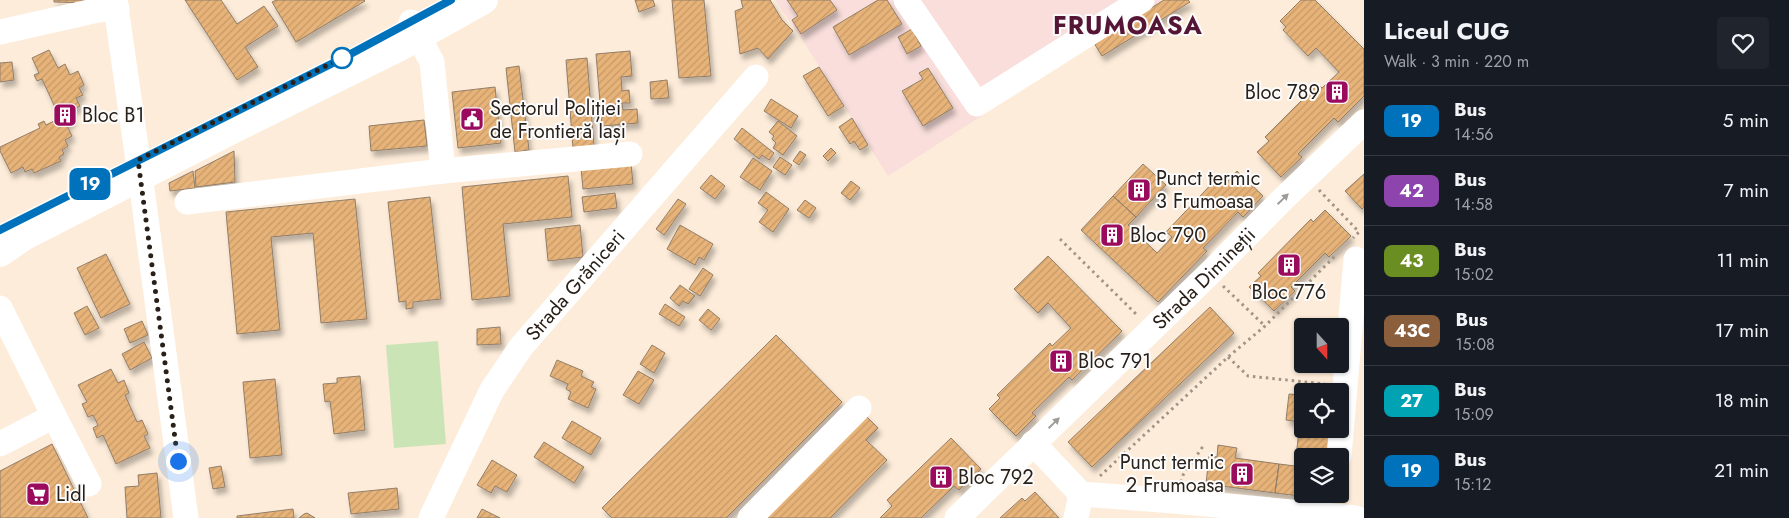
<!DOCTYPE html>
<meta charset="utf-8">
<style>
:root{--surface:#171b24;--page:#20242c;--text:#f1f3f6;--muted:#9ea1a6;--line:#363941}
body{margin:0;font-family:Jost,sans-serif;background:var(--page);color:var(--text);height:100vh;display:flex;flex-direction:column;font-size:19px;white-space:nowrap}
*{box-sizing:border-box;margin:0}
p{font-size:16px;color:var(--muted)}
.icon{flex:none;width:28px;height:28px;fill:none;stroke:currentColor;stroke-width:2;stroke-linecap:round;stroke-linejoin:round}
.map{position:relative;flex:1;overflow:hidden}
.side{display:flex;flex-direction:column;background:var(--surface);width:425px}
.side>*{flex:none}
.badge{padding:0 10px;border-radius:8px;font-size:18px;line-height:32px}
.needle{width:32px;rotate:159deg}
.controls{position:absolute;left:1294px;top:318px;display:grid;gap:10px}
.controls a{display:grid;place-items:center;width:55px;height:55px;border-radius:5px;background:var(--surface);box-shadow:0 1px 4px #0004;font-size:25px}
.you{position:absolute;width:25px;height:25px;margin:-12px;border:4px solid #fff;border-radius:50%;background:#1a73e8;box-shadow:0 0 0 8px #1a73e833}
.map>.badge{position:absolute;translate:-50% -50%;box-shadow:0 0 0 2px #fff}
.round{display:grid;place-items:center;flex:none;width:52px;height:52px;border-radius:5px;background:var(--page)}
.summary{display:flex;align-items:center;justify-content:space-between;height:85px;padding:0 20px}
h1{font-size:24px;font-weight:700;line-height:38px}
ul{padding:0;list-style:none}
li{display:flex;align-items:center;gap:15px;height:70px;padding:0 20px;border-top:1px solid var(--line)}
li div{flex:1}
li b{display:block;font-size:19px}
li em{font-style:normal}
li .badge{min-width:55px;font-weight:700;text-align:center}
main{display:flex;flex:1;min-height:0}
.map>svg:first-child{display:block}
.commercial{fill:#f9dedb}
.green{fill:#cbe4b6}
.building{fill:url(#building-hatch);stroke:#917e69;filter:url(#shadow)}
.lines{fill:none;stroke-linecap:round;stroke-linejoin:round}
.path{stroke:#a29587;stroke-width:3;stroke-dasharray:2.5 4;stroke-linecap:butt}
.minor{stroke:#fff;stroke-width:25}
.major{stroke:#fff;stroke-width:28}
.oneway{fill:#9f9b98}
.line-casing{stroke:#fff;stroke-width:11}
.line{stroke:#0072bc;stroke-width:8}
.walk{stroke:#292119;stroke-width:5;stroke-dasharray:0 9}
.stop-dot{fill:#fff;stroke:#0072bc;stroke-width:2.5}
.labels{text-anchor:middle;stroke-width:4;stroke-linejoin:round;paint-order:stroke}
.poi-label{font-size:20px;fill:#292119;stroke:#fcfcfc;text-anchor:start}
.street-label{font-size:20px;fill:#292119;stroke:#fcfcfc}
.district-label{font-size:25px;font-weight:bold;letter-spacing:1px;fill:#551535;stroke:#fcfcfc}
</style>
<main>
<div class="map">
<svg width="1364" height="518" viewBox="0 0 1364 518">
<defs>
<pattern id="building-hatch" width="6" height="6" patternUnits="userSpaceOnUse" patternTransform="scale(1.25)"><rect width="6" height="6" fill="#e7b379"/><path d="M-1 1l2-2M0 6l6-6M5 7l2-2" fill="none" stroke="#c69a68"/></pattern>
<filter id="shadow"><feDropShadow dx="3" dy="5.5" stdDeviation="2.5" flood-color="#0004"/></filter>
</defs>
<rect width="100%" height="100%" fill="#fdecd9"/>
<path class="commercial" d="M775,0H1162L888,176L800,36Z"/>
<path class="green" d="M438,341L446,444L394,448L386,345Z"/>
<path class="building" d="M54,0H92V3L54,2Z
M185,0H221L237,24L264,6L278,26L245,47L258,67L237,80Z
M276,0H364L365,1L296,42L272,2Z
M635,0H653L655,6L639,12Z
M672,0H704L711,76L679,78Z
M741,0H770L782,20L793,31L768,59L758,48L740,54L735,11L743,8Z
M787,0H830L837,10L801,34L792,20L798,16Z
M878,0H887L902,24L849,55L833,27Z
M1164,0H1188L1190,2L1102,56L1094,43Z
M1301,0H1315L1364,49V96L1338,122L1334,118L1298,154L1302,157L1281,177L1257,152L1269,141L1265,137L1318,84L1322,88L1339,72L1316,48L1308,56L1283,30L1286,27L1280,21Z
M912,29L921,46L907,54L898,37Z
M49,50L58,68L65,64L70,75L78,71L84,85L79,88L83,95L76,98L80,106L69,111L73,121L66,124L72,136L65,140L68,146L62,150L64,154L59,157L61,161L34,173L32,169L25,172L23,167L11,173L0,151V147L40,128L38,124L44,121L46,125L60,118L42,79L37,81L34,75L39,73L32,58Z
M630,51L632,76L621,77L622,91L629,90L630,103H622L623,110L637,109L638,123L602,126L596,54Z
M587,58L594,146L573,148L566,60Z
M12,62L14,80L0,82V63Z
M519,66L529,150L515,152L506,68Z
M819,67L844,106L828,116L803,76Z
M928,68L953,108L923,126L902,91L923,79L919,73Z
M667,80L669,98L651,99L650,82Z
M495,87L501,143L458,148L452,92Z
M771,99L798,116L791,128L764,111Z
M852,118L868,145L860,150L854,141L850,144L839,127Z
M424,120L427,146L371,151L369,126Z
M778,121L797,136L783,155L773,148L776,143L772,139L774,136L769,132Z
M742,128L774,153L769,160L762,155L759,159L734,139Z
M831,148L836,153L828,161L823,156Z
M234,151L235,182L196,187L195,171Z
M800,151L806,155L799,165L793,161Z
M780,157L792,165L785,175L773,167Z
M753,158L772,171L760,190L740,177Z
M631,163L633,184L583,189L581,168Z
M1143,164L1166,185L1136,217L1113,196Z
M193,171L195,188L170,191L169,183Z
M1237,171L1263,196L1243,217L1238,212L1203,248L1207,251L1158,302L1081,230L1113,196L1136,217L1128,225L1157,253L1172,237L1166,232L1220,175L1227,182Z
M1364,174V207L1362,209L1345,191Z
M711,175L725,186L715,199L700,188Z
M568,176L572,217L503,224L510,296L472,300L462,187Z
M851,181L860,188L850,200L841,193Z
M766,192L789,209L773,232L759,222L768,210L758,203Z
M615,193L617,208L584,212L582,197Z
M430,197L441,299L413,302V308L406,309V301L399,302L388,202Z
M355,199L367,319L321,323L313,233L271,237L280,330L237,334L226,212Z
M678,199L686,204L664,235L656,229Z
M805,200L816,208L809,218L797,210Z
M1325,210L1351,236L1329,257L1325,253L1291,287L1295,291L1274,311L1249,287L1261,276L1258,273L1311,219L1313,222Z
M580,225L583,257L548,261L545,229Z
M680,225L713,244L704,260L699,257L695,265L667,249Z
M106,254L130,304L101,318L77,268Z
M1048,256L1122,331L1072,380L1069,377L1032,413L1036,416L1016,436L989,409L1000,398L997,395L1050,343L1052,346L1071,328L1048,303L1038,313L1014,289Z
M703,268L713,275L700,296L689,289Z
M680,285L695,296L688,304L683,301L679,306L670,298Z
M665,304L685,317L679,326L659,314Z
M87,306L99,328L85,335L74,313Z
M1210,307L1234,333L1092,467L1068,442Z
M708,309L720,319L711,330L699,320Z
M142,321L148,335L130,343L124,329Z
M500,327L501,344L477,345V329Z
M776,335L842,402L726,518H612L602,508Z
M144,342L152,358L130,370L122,354Z
M652,345L665,353L654,373L640,364Z
M557,360L583,371L581,376L594,382L591,387L596,389L588,408L568,399L571,392L566,389L568,384L550,376Z
M111,369L118,383L124,380L129,393L125,395L137,422L142,420L148,434L144,436L150,448L116,464L103,435L97,438L93,428L98,425L93,415L88,417L82,404L87,402L78,385Z
M638,371L654,380L639,404L623,395Z
M360,376L365,430L334,434L330,401L325,402L323,384L337,383V378Z
M275,379L282,455L250,458L243,382Z
M1289,394L1302,395V429H1332L1328,456H1302V494H1318L1317,498L1275,493L1279,464L1295,466L1300,422L1286,420Z
M863,413L878,428L866,440L887,460L830,518H760Z
M572,421L601,438L591,455L562,438Z
M951,438L981,469L959,490L954,486L921,518H880L892,506L887,500Z
M544,442L584,467L574,483L534,457Z
M52,444L88,518H0V471Z
M1218,445L1237,448L1235,458L1279,464L1275,493L1206,484L1209,456L1217,457Z
M492,460L517,475L507,492L495,486L491,493L477,485Z
M221,466L225,487L213,489L209,468Z
M157,473L161,518H127L125,487L139,486L138,475Z
M397,488L399,509L351,514L348,493Z
M1035,492L1059,518H1000L1022,498L1025,501Z
M293,509L294,518H237V516Z
M482,509L500,518H477Z
M307,513L315,518H299L304,514Z"/>
<g class="lines">
<path class="path" d="M1319,190L1359,232L1353,238
M1060,239L1137,315
M1223,286L1265,326
M1228,357L1248,376L1325,384
M1100,476L1228,357L1265,326L1336,255
M1181,482L1183,475L1204,445"/>
<g class="minor">
<path d="M115,0L143,196L186,518"/>
<path d="M906,0L977,104L1142,0"/>
<path d="M0,32L98,10L117,9"/>
<path d="M443,171L630,154"/>
<path d="M187,202L443,171L432,62L411,22"/>
<path d="M0,308L54,416L0,444"/>
<path d="M54,416L89,484"/>
<path d="M1033,443L1081,494L1174,501L1356,518"/>
<path d="M1339,456L1356,259"/>
<path id="s1" d="M431,518L492,390L521,347L756,77"/>
<path d="M750,518L859,408"/>
<path id="s2" d="M957,518L1210,273L1284,198L1364,122"/>
<path d="M1076,518L1081,494"/>
</g>
<path class="major" d="M0,253L25,236L234,129L398,48L484,0"/>
</g>
<defs><path id="oneway-solid" d="M-6-.8H1V-3.2L6.5 0L1 3.2V.8H-6Z" transform="scale(1.25)"/></defs>
<g class="oneway">
<use href="#oneway-solid" transform="translate(1283 199) rotate(-44)"/>
<use href="#oneway-solid" transform="translate(1054 423) rotate(-44)"/>
</g>
<g class="lines">
<g class="line-casing">
<path id="line" d="M0,230L343,58L451,0"/>
</g>
<use href="#line" class="line"/>
<path class="walk" d="M178,461L138,160L342,58"/>
</g>
<defs>
<g id="building-square" transform="scale(1.25)"><rect x="-9" y="-9" width="18" height="18" rx="4" fill="#9a0b5d" stroke="#fcfcfc"/><path d="M-4-6H4V6H1V3H-1V6H-4ZM-2.5-4.3h1.7v1.8h-1.7ZM.8-4.3h1.7v1.8H.8ZM-2.5-1h1.7V.8h-1.7ZM.8-1h1.7V.8H.8Z" fill="#fff"/></g>
<g id="civic-square" transform="scale(1.25)"><rect x="-9" y="-9" width="18" height="18" rx="4" fill="#9a0b5d" stroke="#fcfcfc"/><path d="M-.6-6.5H3V-4.5H.6V-3L4-1V1h2V6H-6V1h2V-1L-.6-3ZM-1.2 2.5V6h2.4V2.5Z" fill="#fff"/></g>
<g id="supermarket-square" transform="scale(1.25)"><rect x="-9" y="-9" width="18" height="18" rx="4" fill="#9a0b5d" stroke="#fcfcfc"/><path d="M-6-5.5h2.5l.6 2H6L4.5 2H-2.5L-4.4-4H-6ZM-1.5 3.2a1.3 1.3 0 1 0 .1 0ZM3 3.2a1.3 1.3 0 1 0 .1 0Z" fill="#fff"/></g>
</defs>
<g fill-rule="evenodd">
<use href="#building-square" x="1337" y="92"/>
<use href="#building-square" x="65" y="115"/>
<use href="#civic-square" x="472" y="119"/>
<use href="#building-square" x="1139" y="190"/>
<use href="#building-square" x="1112" y="235"/>
<use href="#building-square" x="1289" y="265"/>
<use href="#building-square" x="1061" y="361"/>
<use href="#building-square" x="1242" y="474"/>
<use href="#building-square" x="941" y="477"/>
<use href="#supermarket-square" x="38" y="494"/>
</g>
<circle class="stop-dot" cx="342" cy="58" r="10"/>
<g class="labels">
<g class="poi-label">
<text x="1320" y="99" text-anchor="end">Bloc 789</text>
<text x="490" y="115">Sectorul Poliției<tspan x="490" dy="23">de Frontieră Iași</tspan></text>
<text x="82" y="122">Bloc B1</text>
<text x="1156" y="185">Punct termic<tspan x="1156" dy="23">3 Frumoasa</tspan></text>
<text x="1130" y="242">Bloc 790</text>
<text x="1289" y="299" text-anchor="middle">Bloc 776</text>
<text x="1078" y="368">Bloc 791</text>
<text x="1224" y="469" text-anchor="end">Punct termic<tspan x="1224" dy="23">2 Frumoasa</tspan></text>
<text x="958" y="484">Bloc 792</text>
<text x="56" y="501">Lidl</text>
</g>
<g class="street-label">
<text dy="7" stroke="none"><textPath href="#s2" startOffset="344">Strada Dimineții</textPath></text>
<text dy="7" stroke="none"><textPath href="#s1" startOffset="276">Strada Grăniceri</textPath></text>
</g>
<g class="district-label">
<text x="1128" y="34">FRUMOASA</text>
</g>
</g>
</svg>
<div class="controls">
<a><svg class="needle" viewBox="-14 -14 28 28"><path d="M0-13l5 13h-10z" fill="#e53935"/><path d="M0 13l5-13h-10z" fill="#9ea1a6"/></svg></a>
<a><svg class="icon" aria-label="locate" viewBox="0 0 24 24"><circle cx="12" cy="12" r="6"/><path d="M12 2v4M12 18v4M2 12h4M18 12h4"/></svg></a>
<a><svg class="icon" aria-label="layers" viewBox="0 0 24 24"><path d="M12 4l9 5-9 5-9-5zM3 14l9 5 9-5"/></svg></a>
</div>
<div class="you" style="left:178px;top:461px"></div>
<b class="badge" style="left:90px;top:184px;background:#0072bc;color:#fff">19</b>
</div>
<section class="side">
<div class="summary"><div><h1>Liceul CUG</h1><p>Walk · 3 min · 220 m</p></div><a class="round"><svg class="icon" aria-label="heart" viewBox="0 0 24 24"><path d="M12 20l-8-8c-3-5 5-10 8-4 3-6 11-1 8 4z"/></svg></a></div>
<ul>
<li><span class="badge" style="background:#0072bc;color:#fff">19</span><div><b>Bus</b><p>14:56</p></div><em>5 min</em></li>
<li><span class="badge" style="background:#8e44ad;color:#fff">42</span><div><b>Bus</b><p>14:58</p></div><em>7 min</em></li>
<li><span class="badge" style="background:#6b8e23;color:#fff">43</span><div><b>Bus</b><p>15:02</p></div><em>11 min</em></li>
<li><span class="badge" style="background:#8b5e3c;color:#fff">43C</span><div><b>Bus</b><p>15:08</p></div><em>17 min</em></li>
<li><span class="badge" style="background:#00a3b4;color:#fff">27</span><div><b>Bus</b><p>15:09</p></div><em>18 min</em></li>
<li><span class="badge" style="background:#0072bc;color:#fff">19</span><div><b>Bus</b><p>15:12</p></div><em>21 min</em></li>
</ul>
</section>
</main>
